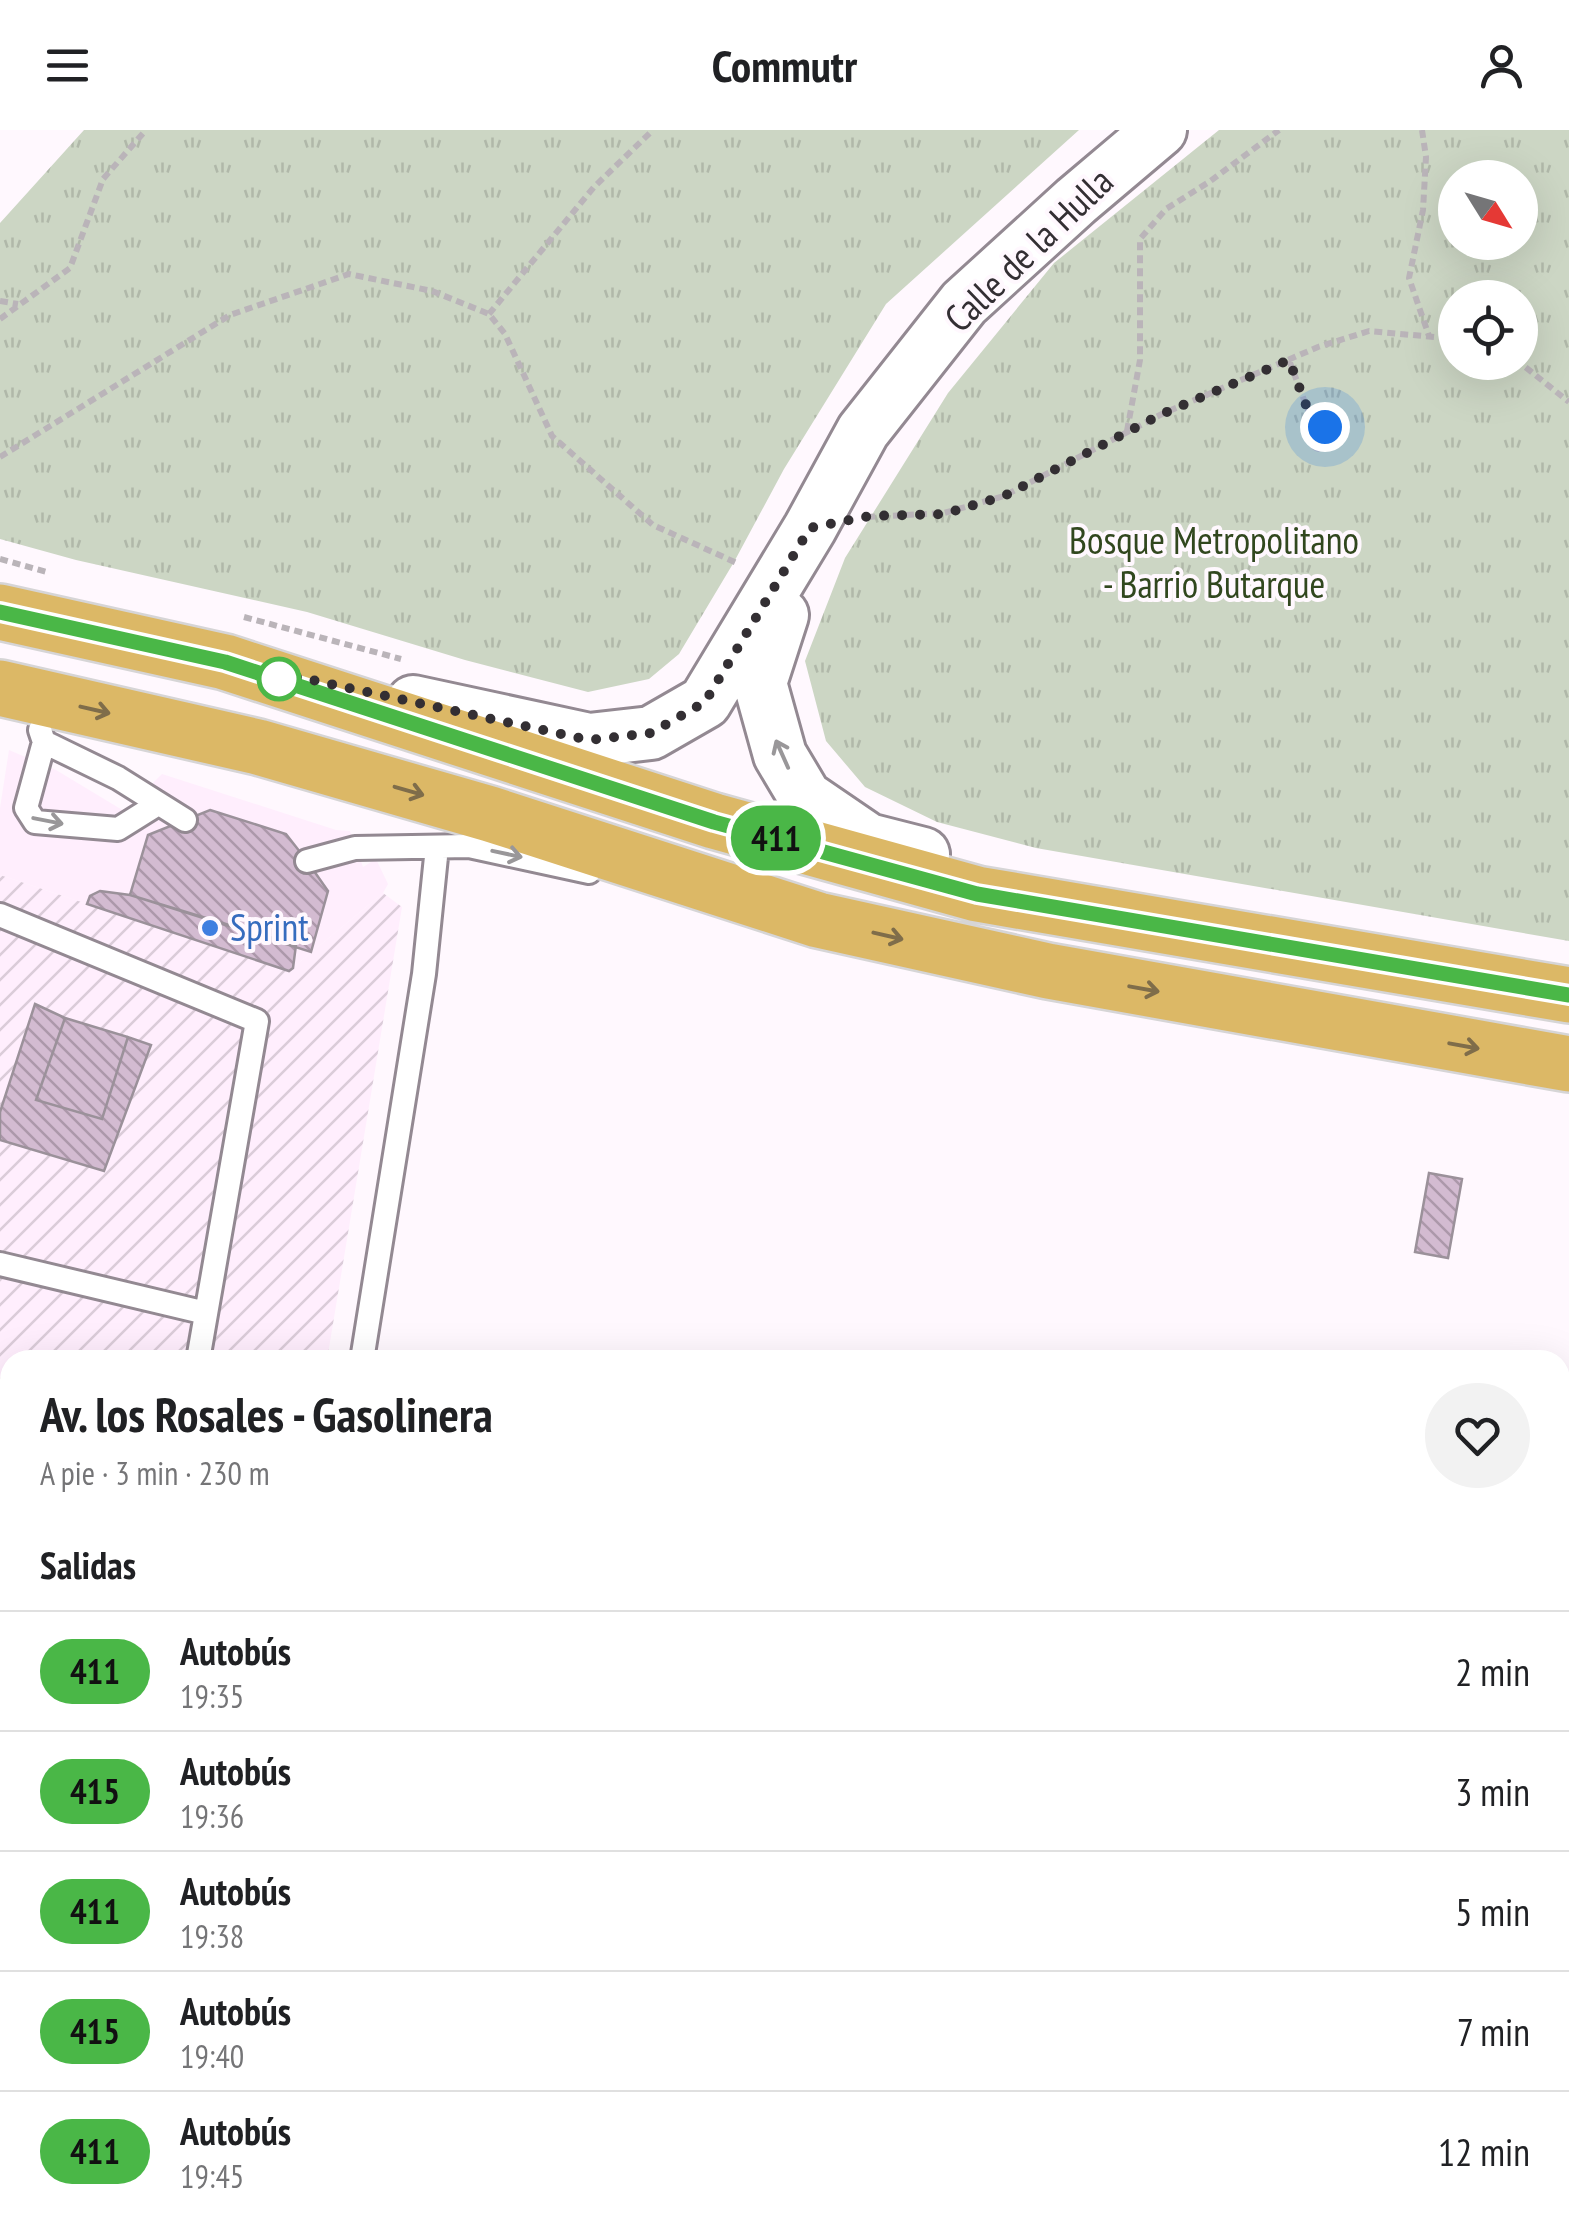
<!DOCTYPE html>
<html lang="es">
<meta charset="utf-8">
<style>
:root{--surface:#fff;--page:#f2f2f2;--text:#202124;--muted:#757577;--line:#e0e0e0}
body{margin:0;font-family:"PT Sans Narrow",sans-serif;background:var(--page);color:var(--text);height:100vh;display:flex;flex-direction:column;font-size:38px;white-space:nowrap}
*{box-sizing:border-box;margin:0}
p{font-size:32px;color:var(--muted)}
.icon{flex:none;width:55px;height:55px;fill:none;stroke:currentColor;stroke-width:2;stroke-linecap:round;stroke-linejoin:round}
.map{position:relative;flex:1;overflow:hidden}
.sheet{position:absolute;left:0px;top:1220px;width:1570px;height:882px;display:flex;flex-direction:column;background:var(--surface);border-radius:30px 30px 0 0;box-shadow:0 10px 40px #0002}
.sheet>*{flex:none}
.badge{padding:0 20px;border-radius:32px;font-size:35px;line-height:65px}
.needle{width:65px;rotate:127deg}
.buttons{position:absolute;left:1438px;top:30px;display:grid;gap:20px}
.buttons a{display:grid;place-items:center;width:100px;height:100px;border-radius:50%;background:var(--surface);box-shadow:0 10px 40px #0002;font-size:50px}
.you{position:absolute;width:50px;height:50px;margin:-25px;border:8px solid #fff;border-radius:50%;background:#1a73e8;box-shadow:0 0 0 15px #1a73e833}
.map>.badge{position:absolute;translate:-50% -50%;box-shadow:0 0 0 5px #fff}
h2{padding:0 40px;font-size:38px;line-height:90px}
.round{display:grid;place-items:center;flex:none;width:105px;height:105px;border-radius:52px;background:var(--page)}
.head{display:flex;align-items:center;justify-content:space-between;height:170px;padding:0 40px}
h1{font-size:48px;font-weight:700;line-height:75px}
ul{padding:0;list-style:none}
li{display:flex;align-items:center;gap:30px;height:120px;padding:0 40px;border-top:2px solid var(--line)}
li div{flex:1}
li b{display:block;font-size:38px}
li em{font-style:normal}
li .badge{min-width:110px;font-weight:700;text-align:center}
header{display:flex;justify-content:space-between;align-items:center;height:130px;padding:0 40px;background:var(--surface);font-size:45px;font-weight:700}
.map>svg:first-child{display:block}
.built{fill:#ffeefd}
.industrial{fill:url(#industrial-furrows)}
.park{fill:url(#park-tufts);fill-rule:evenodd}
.building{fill:url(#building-back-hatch);stroke:#9b919a;stroke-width:2.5}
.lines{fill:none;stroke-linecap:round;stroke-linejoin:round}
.service-casing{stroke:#938992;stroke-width:28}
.tertiary-casing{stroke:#938992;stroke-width:58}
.trunk-casing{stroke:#d6d5d6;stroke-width:60}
.path{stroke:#bab4b9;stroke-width:6;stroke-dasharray:8 5;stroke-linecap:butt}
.service{stroke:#fff;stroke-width:22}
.tertiary{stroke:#fff;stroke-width:52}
.trunk{stroke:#dcb866;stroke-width:55}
.oneway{stroke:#7f6d4a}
.oneway2{stroke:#999799}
.line-casing{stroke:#fff;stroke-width:22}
.line{stroke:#4ab747;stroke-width:15}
.walk{stroke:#332f33;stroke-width:10;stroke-dasharray:0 18}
.stop-dot{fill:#fff;stroke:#4ab747;stroke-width:5}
.shop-dot{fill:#3f7fe0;stroke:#fff8fe;stroke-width:4}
.labels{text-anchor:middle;stroke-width:8;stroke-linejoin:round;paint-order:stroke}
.street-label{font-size:38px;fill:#332f33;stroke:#fff8fe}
.park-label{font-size:38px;fill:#31471e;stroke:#fff8fe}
.shop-label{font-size:38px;fill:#366cbe;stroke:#fff8fe;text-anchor:start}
</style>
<header><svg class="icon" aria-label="menu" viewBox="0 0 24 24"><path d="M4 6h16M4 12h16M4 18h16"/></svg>Commutr<svg class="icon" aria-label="person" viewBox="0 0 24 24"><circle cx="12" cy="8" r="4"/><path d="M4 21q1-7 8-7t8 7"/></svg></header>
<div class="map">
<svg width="1569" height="2102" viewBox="0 0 1569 2102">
<defs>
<pattern id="industrial-furrows" width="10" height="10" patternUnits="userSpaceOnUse" patternTransform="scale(2.5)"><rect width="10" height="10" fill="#ffeefd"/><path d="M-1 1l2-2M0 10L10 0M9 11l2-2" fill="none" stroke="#dbccd9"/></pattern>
<pattern id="park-tufts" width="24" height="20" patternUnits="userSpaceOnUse" patternTransform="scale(2.5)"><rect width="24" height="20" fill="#ccd6c4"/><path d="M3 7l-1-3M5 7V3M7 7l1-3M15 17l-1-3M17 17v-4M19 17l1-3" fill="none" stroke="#b0b8a9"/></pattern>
<pattern id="building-back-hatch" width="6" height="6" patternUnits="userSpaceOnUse" patternTransform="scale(2.5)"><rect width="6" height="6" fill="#d3bbd1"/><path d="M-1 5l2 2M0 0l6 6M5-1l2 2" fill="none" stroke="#ac98aa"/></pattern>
</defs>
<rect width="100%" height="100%" fill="#fff8fe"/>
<path class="built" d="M9,620L56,640L124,681L162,644L336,700L350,701L363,737L376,729L388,754L383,763L289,841L0,745V678Z"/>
<path class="industrial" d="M0,745L289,841L383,763L402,777L327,1230H10V2008L0,2004Z"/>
<path class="park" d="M84,0H1079L886,174L784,339L734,432L679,524L649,549L588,562L465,530L307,482L76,430L0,409V93Z
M1219,0H1569V811L1036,718L937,692L865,657L826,611L805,531L845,428L948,263L1054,133ZM1455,48H1520V112H1455ZM1455,168H1520V232H1455Z
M0,2008L10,2012V2092H223L246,2102H0Z"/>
<path class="building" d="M210,680L286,704L307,731L328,761L311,822L130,765L148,705Z
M100,761L130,765L296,815L293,838L289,841L87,774L90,766Z
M35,874L65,888L36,970L102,989L128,907L151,915L104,1041L0,1010V982Z
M65,888L128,907L102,989L36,970Z
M1429,1043L1462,1049L1448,1128L1415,1122Z"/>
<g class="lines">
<g class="service-casing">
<path id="service" d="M40,600L44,612L118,648L185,690
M44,612L26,678L35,692L118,699L158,674
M307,731L355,718L469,716L589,742
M0,785L257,891L198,1230
M0,1134L206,1183
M362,1230L424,844L437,717
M0,1413L10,1415"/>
</g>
<g class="tertiary-casing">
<path id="tertiary" d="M782,485L760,553L780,625L805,667L868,710L923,724
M413,572L589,610L651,603L705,572L810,398L863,301L964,173L1076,71L1160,0"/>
</g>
<g class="trunk-casing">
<path id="trunk" d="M0,482L225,532L714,691L977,764L1569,865
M0,558L258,617L490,684L818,790L1048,841L1569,934"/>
</g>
<path class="path" d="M1422,0L1426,27L1423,80L1409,148L1429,206
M0,171L18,174
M489,184L594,57L653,0
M0,189L70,138L103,49L146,0
M1289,230L1315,299
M1514,232L1524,236L1569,272
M1310 308a11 11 0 1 1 22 0a11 11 0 1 1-22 0Z
M1127,301L1140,230V109L1166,79L1209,52L1279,0
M0,327L230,185L349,144L432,161L489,184L505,204L552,306L653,395L739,434
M867,387L944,383L1004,366L1162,284L1318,217L1369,201L1455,209
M0,429L47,442
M244,487L401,529
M0,2061L10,2067
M83,2092L129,2102"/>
<use href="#service" class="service"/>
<use href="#tertiary" class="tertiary"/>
<use href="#trunk" class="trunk"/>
</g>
<defs><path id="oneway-shaft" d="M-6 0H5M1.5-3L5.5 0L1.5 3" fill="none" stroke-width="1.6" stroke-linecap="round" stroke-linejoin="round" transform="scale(2.5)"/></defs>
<g class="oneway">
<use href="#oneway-shaft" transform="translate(95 580) rotate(13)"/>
<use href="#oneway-shaft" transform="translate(409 661) rotate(16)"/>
<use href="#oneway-shaft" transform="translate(888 806) rotate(13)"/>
<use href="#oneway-shaft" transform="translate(1144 859) rotate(10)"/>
<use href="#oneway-shaft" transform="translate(1464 916) rotate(10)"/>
</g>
<g class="oneway2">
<use href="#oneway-shaft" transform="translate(782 624) rotate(-114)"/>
<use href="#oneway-shaft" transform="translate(48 691) rotate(11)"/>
<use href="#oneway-shaft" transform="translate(507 724) rotate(12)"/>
</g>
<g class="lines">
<g class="line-casing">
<path id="line" d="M0,482L225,532L714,692L977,764L1569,865"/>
</g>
<use href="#line" class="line"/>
<path class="walk" d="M279,549L298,547L589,610L651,603L705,572L810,398L870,386L944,384L1004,366L1162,284L1289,230L1315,299L1325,297"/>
</g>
<circle class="stop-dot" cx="279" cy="549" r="20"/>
<circle class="shop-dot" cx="210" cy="798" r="10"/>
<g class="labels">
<g class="street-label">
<text transform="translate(1029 120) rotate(-44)" y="13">Calle de la Hulla</text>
</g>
<g class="park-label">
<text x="1214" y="424">Bosque Metropolitano<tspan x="1214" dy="44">- Barrio Butarque</tspan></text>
</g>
<g class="shop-label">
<text x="230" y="811">Sprint</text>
</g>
</g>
</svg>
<div class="buttons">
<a><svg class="needle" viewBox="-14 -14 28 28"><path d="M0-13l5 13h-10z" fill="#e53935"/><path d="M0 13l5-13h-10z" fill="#757577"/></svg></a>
<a><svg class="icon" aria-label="locate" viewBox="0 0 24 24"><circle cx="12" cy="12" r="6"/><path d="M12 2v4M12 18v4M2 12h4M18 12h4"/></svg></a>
</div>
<div class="you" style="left:1325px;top:297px"></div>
<b class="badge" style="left:776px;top:708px;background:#4ab747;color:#111">411</b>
<section class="sheet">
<div class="head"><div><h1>Av. los Rosales - Gasolinera</h1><p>A pie · 3 min · 230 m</p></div><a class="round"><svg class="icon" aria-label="heart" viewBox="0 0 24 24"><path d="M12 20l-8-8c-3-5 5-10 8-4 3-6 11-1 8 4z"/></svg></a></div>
<h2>Salidas</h2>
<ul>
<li><span class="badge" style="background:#4ab747;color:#111">411</span><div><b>Autobús</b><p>19:35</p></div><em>2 min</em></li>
<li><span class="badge" style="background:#4ab747;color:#111">415</span><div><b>Autobús</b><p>19:36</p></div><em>3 min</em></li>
<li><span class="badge" style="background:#4ab747;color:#111">411</span><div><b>Autobús</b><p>19:38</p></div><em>5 min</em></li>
<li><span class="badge" style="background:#4ab747;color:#111">415</span><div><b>Autobús</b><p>19:40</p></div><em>7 min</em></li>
<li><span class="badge" style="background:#4ab747;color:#111">411</span><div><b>Autobús</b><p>19:45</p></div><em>12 min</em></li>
</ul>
</section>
</div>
